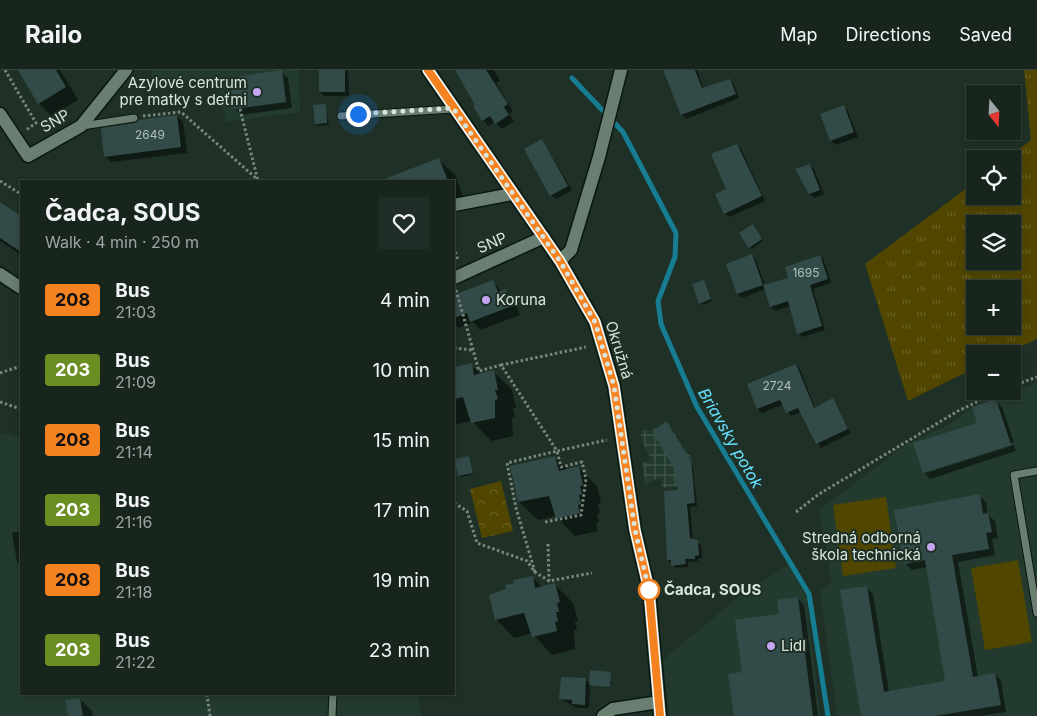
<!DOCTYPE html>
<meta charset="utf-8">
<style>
:root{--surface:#17251d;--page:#202d26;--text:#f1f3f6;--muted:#9ea5a4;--line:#36423b}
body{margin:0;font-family:Inter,sans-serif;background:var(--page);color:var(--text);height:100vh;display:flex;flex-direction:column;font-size:19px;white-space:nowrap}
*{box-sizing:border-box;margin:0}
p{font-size:16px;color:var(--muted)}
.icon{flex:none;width:28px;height:28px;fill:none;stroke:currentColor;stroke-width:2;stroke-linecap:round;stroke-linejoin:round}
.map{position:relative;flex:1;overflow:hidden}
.sheet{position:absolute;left:20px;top:110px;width:435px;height:515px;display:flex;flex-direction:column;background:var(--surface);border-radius:0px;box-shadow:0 2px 8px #0003,0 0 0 1px var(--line)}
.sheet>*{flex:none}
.badge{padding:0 10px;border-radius:4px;font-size:18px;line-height:32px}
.needle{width:32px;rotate:162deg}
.fabs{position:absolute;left:966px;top:15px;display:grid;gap:10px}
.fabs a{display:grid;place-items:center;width:55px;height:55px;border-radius:0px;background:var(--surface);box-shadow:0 2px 8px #0003,0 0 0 1px var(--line);font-size:25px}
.you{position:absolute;width:25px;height:25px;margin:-12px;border:4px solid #fff;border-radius:50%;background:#1a73e8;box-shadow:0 0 0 8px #1a73e833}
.map>.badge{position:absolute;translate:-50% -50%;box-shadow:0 0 0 2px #fff}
.round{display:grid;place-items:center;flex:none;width:52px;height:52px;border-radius:0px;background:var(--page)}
.headline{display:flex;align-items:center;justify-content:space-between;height:85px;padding:0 25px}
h1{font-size:24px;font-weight:700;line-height:38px}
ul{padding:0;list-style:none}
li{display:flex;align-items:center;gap:15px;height:70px;padding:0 25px}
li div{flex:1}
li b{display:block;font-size:19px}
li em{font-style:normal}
li .badge{min-width:55px;font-weight:700;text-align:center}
header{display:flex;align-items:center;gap:30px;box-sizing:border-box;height:70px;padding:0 25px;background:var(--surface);border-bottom:1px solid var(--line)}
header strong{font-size:24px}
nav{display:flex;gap:28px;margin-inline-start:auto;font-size:18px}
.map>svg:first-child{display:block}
.built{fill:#233b2e}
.industrial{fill:url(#industrial-grid)}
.grass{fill:url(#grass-tufts);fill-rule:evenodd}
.park{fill:url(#park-crowns)}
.pitch{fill:#504600}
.shadow{fill:#0007}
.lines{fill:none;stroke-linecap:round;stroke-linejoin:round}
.stream{stroke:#167d93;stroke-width:5}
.building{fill:#334b48}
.service-casing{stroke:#08180f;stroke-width:9}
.minor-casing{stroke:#08180f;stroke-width:15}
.path{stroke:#78877e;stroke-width:3;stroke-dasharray:2.5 2.5;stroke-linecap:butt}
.service{stroke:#6a7e72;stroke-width:7}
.minor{stroke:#6a7e72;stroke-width:12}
.line-casing{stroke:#fff;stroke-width:11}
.line{stroke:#f58220;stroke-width:8}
.walk{stroke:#d9e4dd;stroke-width:5;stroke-dasharray:0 9}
.poi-dot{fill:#c6a6f0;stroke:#1f3127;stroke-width:2}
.stop-dot{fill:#fff;stroke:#f58220;stroke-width:2.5}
.labels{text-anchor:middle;stroke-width:4;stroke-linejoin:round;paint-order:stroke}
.number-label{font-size:12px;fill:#b0beb8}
.poi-label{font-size:15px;fill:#d9e4dd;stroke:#1f3127;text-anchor:end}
.street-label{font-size:15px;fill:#d9e4dd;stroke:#1f3127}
.stop-label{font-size:15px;font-weight:bold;fill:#d9e4dd;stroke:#1f3127;text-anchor:start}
.water-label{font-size:16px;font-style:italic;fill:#66e0fe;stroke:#1f3127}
</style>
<header>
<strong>Railo</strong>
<nav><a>Map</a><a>Directions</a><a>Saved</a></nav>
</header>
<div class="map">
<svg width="1037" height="646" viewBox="0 0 1037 646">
<defs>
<pattern id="industrial-grid" width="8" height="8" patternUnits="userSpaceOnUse" patternTransform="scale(1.25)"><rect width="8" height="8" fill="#233b2e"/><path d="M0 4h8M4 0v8" fill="none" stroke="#42574c"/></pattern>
<pattern id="grass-tufts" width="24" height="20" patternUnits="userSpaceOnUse" patternTransform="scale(1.25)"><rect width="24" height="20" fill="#504600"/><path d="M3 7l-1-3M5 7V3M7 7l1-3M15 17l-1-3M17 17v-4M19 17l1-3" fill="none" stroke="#696125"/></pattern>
<pattern id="park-crowns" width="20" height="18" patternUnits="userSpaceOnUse" patternTransform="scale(1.25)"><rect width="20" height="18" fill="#504600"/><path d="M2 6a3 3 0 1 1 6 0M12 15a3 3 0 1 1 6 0" fill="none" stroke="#696125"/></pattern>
</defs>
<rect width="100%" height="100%" fill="#1f3127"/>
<path class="built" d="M151,0H299L300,42L226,52L215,8L153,16Z
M1037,313V646H837L820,520L832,513L819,440L907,374L949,355L972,337Z
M0,363L21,367V624H417L422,646H0Z
M791,493L806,524L820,646H670L663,590L742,524Z"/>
<path class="industrial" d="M667,351L685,381L691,386L695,414L663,418L660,407L646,415L642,393L652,391L641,369V361L652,360Z"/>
<path class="grass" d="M1024,0H1037V269L1005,284H975V298L908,331L865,194L975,112V126H1012V89H1006L1031,70ZM975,154H1012V191H975ZM975,219H1012V256H975Z"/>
<path class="park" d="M501,411L513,461L482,468L470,419Z"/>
<path class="pitch" d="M886,427L896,498L843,506L833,435Z
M1018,490L1032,572L985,580L971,498Z"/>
<path class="shadow" d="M19,0H60L78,30L51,46L39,33Z
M320,0H348L349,26H324L320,22Z
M456,0H494L500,11L496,13L513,41L509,44L514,51L502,59L495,52L489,56L483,50L477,35Z
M663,0H697L704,19L730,10L734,14L739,28L686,49L682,45Z
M281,2L288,8L292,38L242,45L235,39Z
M325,35L329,55L318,56L316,54Z
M844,37L848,41L858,67L835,75L831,70Z
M177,46L183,52L187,83L111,92L105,86Z
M542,70L572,120L556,129L551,125Z
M737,75L741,79L765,131L729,147L725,143L727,120Z
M439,90L455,105L466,135L454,140V111H384Z
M810,95L814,99L824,124L814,128L810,124Z
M0,134L21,148V185L0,171Z
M754,158L763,171L752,179L750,177Z
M752,186L756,190L765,216L790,209L820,187L824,191L831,213L813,219L825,260L802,267L799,263L790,236L775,241L771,237L766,219L742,228L738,224Z
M704,211L712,231L702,235L700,233Z
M493,212L502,222L506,221L514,229L520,245L480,260L473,252L458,258L454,254V226Z
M471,295L481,305L494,302L512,320L516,338H513L515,347L512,348L513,366L491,371L472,351L454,355V299Z
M796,295L800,299L815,338L832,330L851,363L821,378L801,342L791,346L783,334L762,343L758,339L748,314Z
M996,331L1002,337L1014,372L926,400V403L1014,375L1016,381L930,409L924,402L978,353Z
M670,358L693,396L697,436L690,437L693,470L701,475L702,488L698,489V491L688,492V497L676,498L668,490L679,422Z
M469,387L474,404L461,407L459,405Z
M555,387L568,400L578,397L597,416L601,433L598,434L600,443L597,444L599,452L596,453L598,461L575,466L556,446L538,450L519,432L511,397Z
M979,426L986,432L988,445L995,451L998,468L992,469L995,485L958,492L978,607L995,604L1001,611L1006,642L980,646H862L866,517L873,524L889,622L947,612L927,497L912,500L905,493Z
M21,461V496L17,492L12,463Z
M532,507L542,517L555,515L573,533L578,551L575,552L577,560H574L575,579L552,585L532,563L514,568L496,549Z
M798,528L804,535L818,646H735L743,603L780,545Z
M610,603L611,615L590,614L589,638H577L561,629L586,610L590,614Z
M80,629L92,641L93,646H69Z"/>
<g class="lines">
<path class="stream" d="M572,8L623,62L676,163L675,187L658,231L661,254L697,337L809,524L828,646"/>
</g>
<path class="building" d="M18,0H56L66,17L38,34Z
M282,0L286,32L234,39L229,8Z
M319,0H345V22H319Z
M455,0H486L508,34L504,37L509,45L495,54L490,46L482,51L473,36L475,35Z
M663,0H695L702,18L730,9L736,24L681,45Z
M326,34L327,53L315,54L313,35Z
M844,35L854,62L830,71L820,44Z
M177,45L181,77L104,87L101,58L135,53L139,50Z
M542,69L568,116L550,126L524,79Z
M737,74L762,126L724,144L715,124L726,119L711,84Z
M439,88L448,111H382V110Z
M810,94L820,120L809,124L795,99Z
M0,132L21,146V182L0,168Z
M753,154L762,169L749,178L739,163Z
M752,184L763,215L737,224L726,194Z
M820,185L828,209L810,215L822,256L797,264L788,231L770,237L763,215L788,208L785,197Z
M493,210L498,222L506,219L512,236L470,252L467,243L454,248V225Z
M704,210L711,229L699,234L692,214Z
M472,293L474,305L494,300L498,320H495L498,329L495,330V348L471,353L463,327L454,329V297Z
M796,294L814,338L833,328L848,359L816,374L798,338L786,343L780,330L757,339L747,314Z
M996,329L1011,375L923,403L913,373L977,353L972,337Z
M667,353L691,391L695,433L687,434L690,468L698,470L699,485L695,486V489H685L686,494L671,496V490H667L664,421L678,420L674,398L652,361Z
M469,386L473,403L458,406L454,389Z
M555,386L559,401L579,396L583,415L580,416L582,424L579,425L581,434L578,435L580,443L556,449L549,426L518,432L510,396Z
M980,424L983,444L988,443L992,462L986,463L989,479L952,485L973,607L995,603L1001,635L935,646H861L840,520L867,516L884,622L945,611L925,490L904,494L894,440Z
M533,506L535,518L555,513L560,532L557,533L559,542H556L558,551L555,552L557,561L532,567L524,543L495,550L489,525L506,519L505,515L514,513L513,510Z
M798,527L813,646H734L728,604L742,602L735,550L779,544L777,530Z
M590,600L611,602L610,617L589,615Z
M561,607L586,608L585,635L572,634V630L559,629Z
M80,628L83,646H68L65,630Z"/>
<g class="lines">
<g class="service-casing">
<path id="service" d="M341,46L453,39
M82,56L134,48
M1037,401L1014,405L1037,543
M332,646L333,624"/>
</g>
<g class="minor-casing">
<path id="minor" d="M428,0L560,191L595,252L614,316L635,460L649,520L660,646
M0,44L28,86L81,56L126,0
M454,135L512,124
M560,191L571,180L599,87L621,0
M0,204L21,218
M454,208L544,167
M603,646L613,639L659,632"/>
</g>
<path class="path" d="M5,0L36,53L26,60
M240,39L258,111
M143,46L181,42L257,109
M0,111L21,124
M454,177L458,191
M456,220L479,301L501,295L557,381L607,370
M454,278L472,280
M501,295L586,277
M0,303L21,296
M1012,316L1037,307
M0,332L21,339
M454,433L467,441L477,473L527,491L535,502L549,511L592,503
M796,442L819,424L958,341L999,321
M548,474L549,511
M535,502L516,438L507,393L557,381L561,397L582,392L586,409L581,445L545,452
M207,624L210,646"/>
<use href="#service" class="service"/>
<use href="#minor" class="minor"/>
</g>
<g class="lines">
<g class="line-casing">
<path id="line" d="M428,0L560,191L595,252L614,316L635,460L649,520L660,646"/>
</g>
<use href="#line" class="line"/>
<path class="walk" d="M358,44L453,38L560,191L595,252L614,316L635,460L649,520"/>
</g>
<g class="poi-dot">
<circle cx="257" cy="22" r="5"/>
<circle cx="486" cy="230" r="5"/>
<circle cx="931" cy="477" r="5"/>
<circle cx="771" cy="576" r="5"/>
</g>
<circle class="stop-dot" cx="649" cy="520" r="10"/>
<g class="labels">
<g class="number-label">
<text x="150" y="69">2649</text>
<text x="806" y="207">1695</text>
<text x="777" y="320">2724</text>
</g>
<g class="poi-label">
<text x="247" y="18">Azylové centrum<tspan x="247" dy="17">pre matky s deťmi</tspan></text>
<text x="496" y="235" text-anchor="start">Koruna</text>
<text x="921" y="473">Stredná odborná<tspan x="921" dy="17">škola technická</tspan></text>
<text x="781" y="581" text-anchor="start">Lidl</text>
</g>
<g class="street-label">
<text transform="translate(55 51) rotate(-30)" y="5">SNP</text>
<text transform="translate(492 173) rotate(-24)" y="5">SNP</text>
<text transform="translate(619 280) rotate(73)" y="5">Okružná</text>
</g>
<g class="stop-label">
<text x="664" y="525">Čadca, SOUS</text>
</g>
<g class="water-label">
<text transform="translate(731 368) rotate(60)" y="6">Briavsky potok</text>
</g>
</g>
</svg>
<div class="fabs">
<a><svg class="needle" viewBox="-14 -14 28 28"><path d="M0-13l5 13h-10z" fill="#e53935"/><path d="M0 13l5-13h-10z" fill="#9ea5a4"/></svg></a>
<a><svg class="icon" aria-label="locate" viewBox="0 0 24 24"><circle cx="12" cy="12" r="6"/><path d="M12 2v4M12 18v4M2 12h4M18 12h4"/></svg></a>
<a><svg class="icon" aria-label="layers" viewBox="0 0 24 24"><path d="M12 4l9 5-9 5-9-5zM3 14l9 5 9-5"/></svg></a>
<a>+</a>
<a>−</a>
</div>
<div class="you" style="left:358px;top:44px"></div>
<section class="sheet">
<div class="headline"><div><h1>Čadca, SOUS</h1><p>Walk · 4 min · 250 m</p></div><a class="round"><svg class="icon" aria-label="heart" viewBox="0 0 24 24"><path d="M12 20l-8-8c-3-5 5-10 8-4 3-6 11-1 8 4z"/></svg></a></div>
<ul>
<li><span class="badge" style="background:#f58220;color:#111">208</span><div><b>Bus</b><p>21:03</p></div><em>4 min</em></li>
<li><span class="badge" style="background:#6b8e23;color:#fff">203</span><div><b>Bus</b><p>21:09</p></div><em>10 min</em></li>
<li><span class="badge" style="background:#f58220;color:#111">208</span><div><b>Bus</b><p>21:14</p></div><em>15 min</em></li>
<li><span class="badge" style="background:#6b8e23;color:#fff">203</span><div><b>Bus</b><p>21:16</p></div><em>17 min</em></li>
<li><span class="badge" style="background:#f58220;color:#111">208</span><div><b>Bus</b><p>21:18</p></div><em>19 min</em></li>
<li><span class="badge" style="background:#6b8e23;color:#fff">203</span><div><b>Bus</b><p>21:22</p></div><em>23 min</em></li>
</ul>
</section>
</div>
